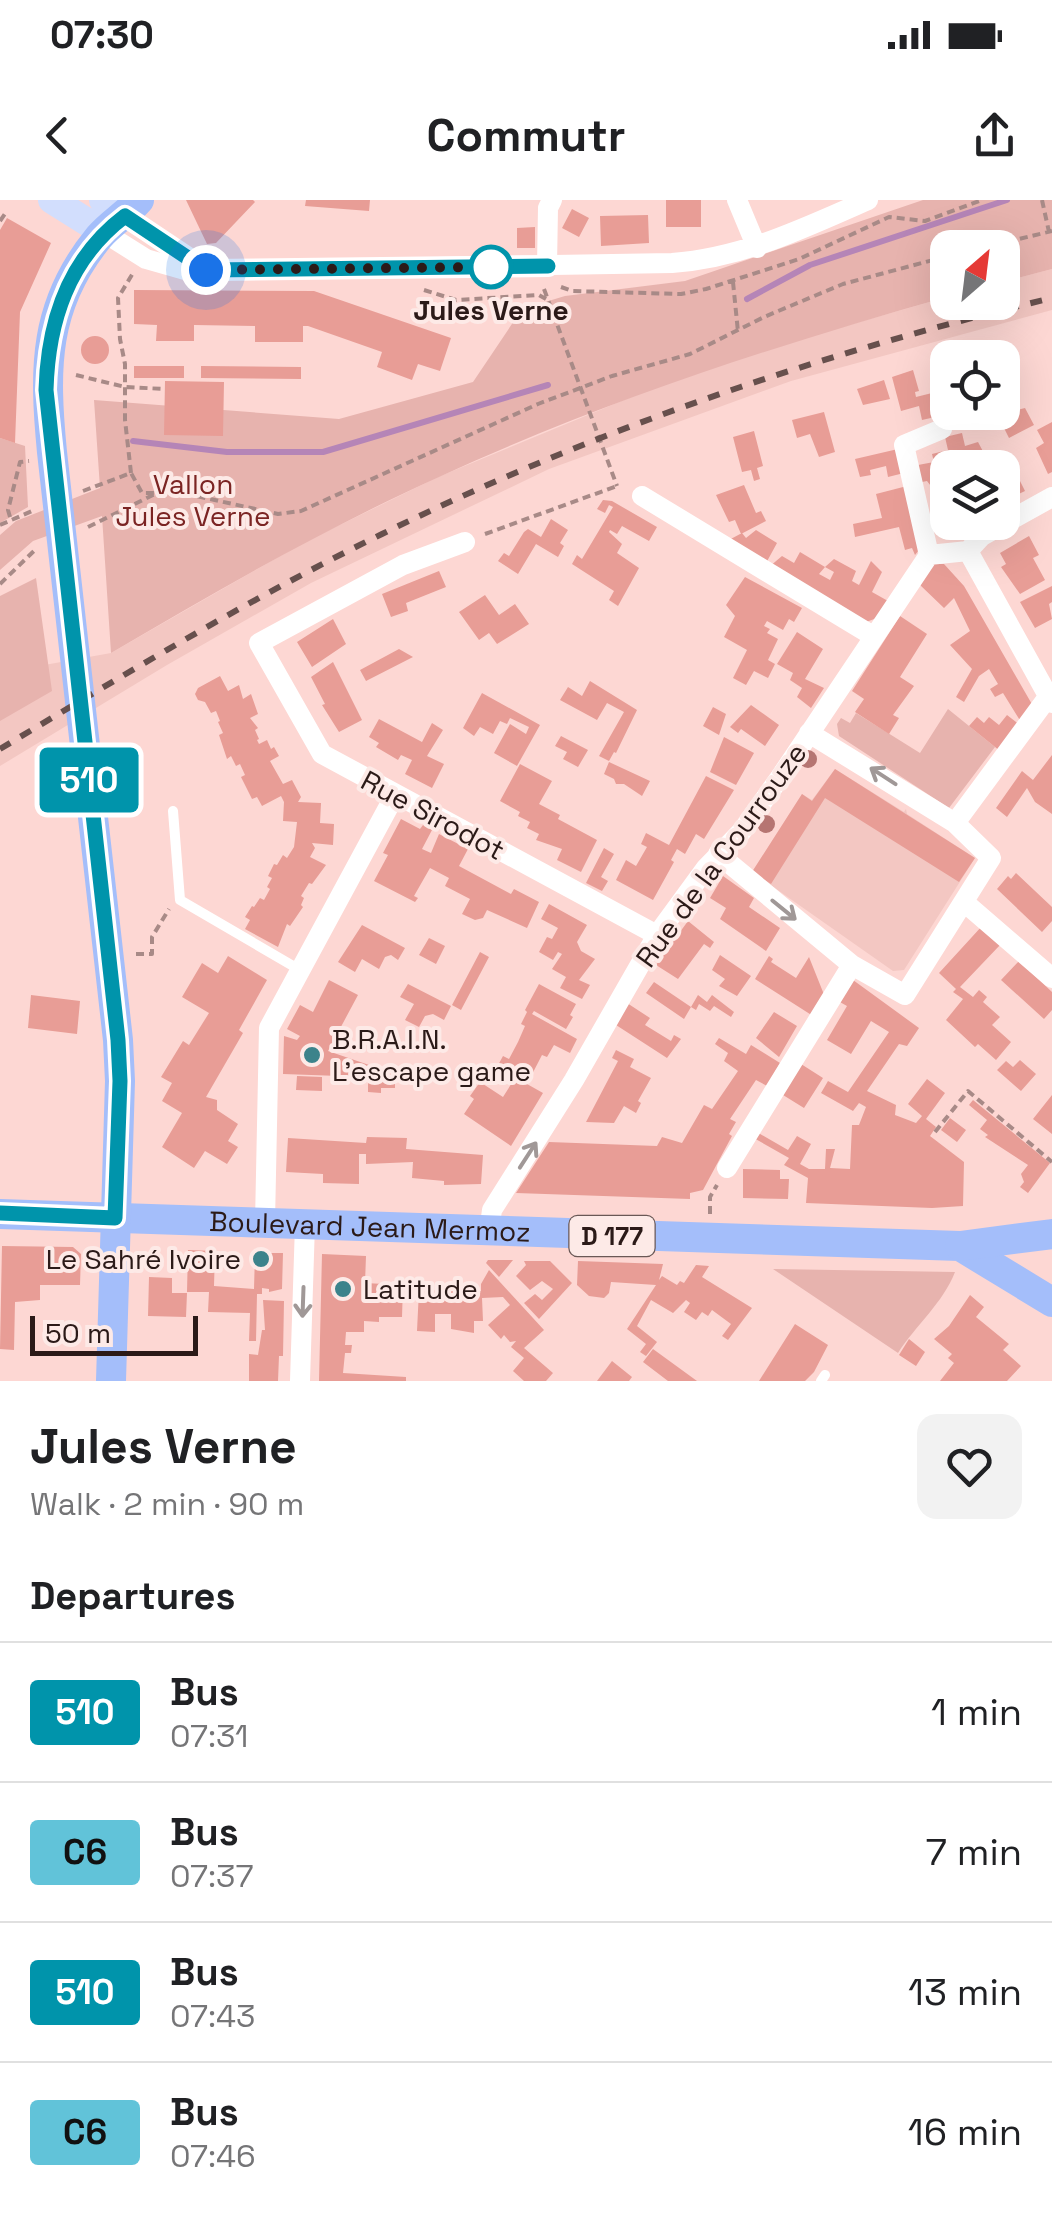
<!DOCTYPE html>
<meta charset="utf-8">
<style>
:root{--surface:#fff;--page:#f2f2f2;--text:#202124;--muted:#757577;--line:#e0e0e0}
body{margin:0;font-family:"Space Grotesk",sans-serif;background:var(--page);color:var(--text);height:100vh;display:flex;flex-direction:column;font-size:38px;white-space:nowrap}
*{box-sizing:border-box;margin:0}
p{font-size:32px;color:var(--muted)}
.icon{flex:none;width:55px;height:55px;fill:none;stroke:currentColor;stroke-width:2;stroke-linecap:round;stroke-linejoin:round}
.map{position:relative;height:1181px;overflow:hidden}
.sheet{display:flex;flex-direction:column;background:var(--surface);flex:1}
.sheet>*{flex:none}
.badge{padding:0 20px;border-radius:8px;font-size:35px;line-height:65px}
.needle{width:65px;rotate:28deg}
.buttons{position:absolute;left:930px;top:30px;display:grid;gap:20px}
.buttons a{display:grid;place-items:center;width:90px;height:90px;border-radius:20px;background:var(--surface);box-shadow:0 10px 40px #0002;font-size:50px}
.scale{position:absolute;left:30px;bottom:25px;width:168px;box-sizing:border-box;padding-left:10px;border:5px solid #2b1a18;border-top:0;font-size:28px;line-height:35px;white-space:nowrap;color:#2b1a18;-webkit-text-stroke:8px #fdeae7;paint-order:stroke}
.you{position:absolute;width:50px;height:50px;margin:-25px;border:8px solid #fff;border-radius:50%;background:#1a73e8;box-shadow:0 0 0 15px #1a73e833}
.map>.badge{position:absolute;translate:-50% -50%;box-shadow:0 0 0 5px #fff}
h2{padding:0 30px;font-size:38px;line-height:90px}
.round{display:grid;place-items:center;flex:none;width:105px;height:105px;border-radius:20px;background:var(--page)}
.head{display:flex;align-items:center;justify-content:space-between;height:170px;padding:0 30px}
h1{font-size:48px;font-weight:700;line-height:75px}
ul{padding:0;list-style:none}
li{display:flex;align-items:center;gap:30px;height:140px;padding:0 30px;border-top:2px solid var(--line)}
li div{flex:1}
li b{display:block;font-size:38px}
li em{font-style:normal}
li .badge{min-width:110px;font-weight:700;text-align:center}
.status{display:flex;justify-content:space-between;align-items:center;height:70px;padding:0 50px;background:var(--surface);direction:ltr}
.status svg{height:28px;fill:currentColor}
header{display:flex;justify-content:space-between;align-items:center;height:130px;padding:0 30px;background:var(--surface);font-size:45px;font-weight:700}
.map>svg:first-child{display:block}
.built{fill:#f3c7c2}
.green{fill:#e7b3ae}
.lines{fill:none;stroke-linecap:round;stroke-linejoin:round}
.stream{stroke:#b585b7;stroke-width:6}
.building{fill:#e89d96}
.path{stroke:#a88a87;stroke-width:4;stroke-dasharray:8 5;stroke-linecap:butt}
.lane{stroke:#fff;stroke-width:10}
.street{stroke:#fff;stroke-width:20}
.secondary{stroke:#d2defd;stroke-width:28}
.primary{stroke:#a4befa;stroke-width:30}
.rail{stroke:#67504d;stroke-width:6;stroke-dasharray:12 12;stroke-linecap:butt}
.tree{fill:#b67572}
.oneway{stroke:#a09897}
.line-casing{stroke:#fff;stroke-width:22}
.line{stroke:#0094ab;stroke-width:15}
.walk{stroke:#2b1a18;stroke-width:10;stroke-dasharray:0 18}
.stop-dot{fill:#fff;stroke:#0094ab;stroke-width:5}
.poi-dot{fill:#3c838b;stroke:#fdeae7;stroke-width:4}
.labels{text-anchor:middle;stroke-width:8;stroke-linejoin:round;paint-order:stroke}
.shield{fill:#fdeae7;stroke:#6a5856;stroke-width:2.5}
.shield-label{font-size:25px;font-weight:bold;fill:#2b1a18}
.stop-label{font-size:28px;font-weight:bold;fill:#2b1a18;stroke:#fdeae7}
.park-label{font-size:28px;fill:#7b2423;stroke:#fdeae7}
.street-label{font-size:28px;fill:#2b1a18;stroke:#fdeae7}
.poi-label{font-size:28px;fill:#2b1a18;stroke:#fdeae7;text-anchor:start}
</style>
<div class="status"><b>07:30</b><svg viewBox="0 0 49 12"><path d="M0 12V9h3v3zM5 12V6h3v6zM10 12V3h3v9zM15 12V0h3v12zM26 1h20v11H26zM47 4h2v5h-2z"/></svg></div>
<header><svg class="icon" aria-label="back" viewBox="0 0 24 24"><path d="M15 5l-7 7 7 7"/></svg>Commutr<svg class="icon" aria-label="share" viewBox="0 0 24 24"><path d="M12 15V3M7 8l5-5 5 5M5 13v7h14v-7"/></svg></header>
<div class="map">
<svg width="1052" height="1181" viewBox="0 0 1052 1181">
<rect width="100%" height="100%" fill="#fdd7d3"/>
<path class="built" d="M1052,69V110L791,181L549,269L311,383L167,465L0,566V473L111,453L301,344L438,277L653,188L786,143L947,97L948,102H1002L1003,82Z
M835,569L904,612L906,609L907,614L975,658L904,770L893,771L752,672L802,594L812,600Z"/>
<path class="green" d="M923,0H1052V69L1003,82L1002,48H948L947,97C774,146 604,201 439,277C326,328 218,390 111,453L102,316L33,341L0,370V335L16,321L100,288L94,200L339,219L473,182L522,109L565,96L685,81Z
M0,238L25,246L28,307L0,323Z
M36,378L52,491L0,521V396Z
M948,509L995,547L949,608L839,536L837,524L841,518L850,523L856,513L920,553Z
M773,1069L955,1072C943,1103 916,1125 898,1153Z"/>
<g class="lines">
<path class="stream" d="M747,99L810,65L1007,0
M133,241L227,252H323L548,185"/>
</g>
<path class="building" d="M186,0H253L255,2L216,43L207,44Z
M306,0H370L369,11L305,6Z
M666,0H701V27H666Z
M572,9L589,18L579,37L562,28Z
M648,15L649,43L601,46L600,16Z
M7,18L51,43L20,112L15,243L0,238V30Z
M535,27V48H517V28Z
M134,90L314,91L451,138L440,171L418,164L412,180L377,167L382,152L308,126H303V142H255V126L194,125V141H156L157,125L134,124Z
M81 150a14 14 0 1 1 28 0a14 14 0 1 1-28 0Z
M134,166H184V178H134Z
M201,166L301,167V179L201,178Z
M1002,166L1013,185L1010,186L1012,191L1008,193L1017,210L1025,208L1034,225L1009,238L996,212H1002Z
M913,170L919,191L915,192L916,197L948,189V214L922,220L919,206L901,211L892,177Z
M884,180L890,199L863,205L857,189Z
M165,181L224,182L223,236L164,235Z
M824,212L835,252L819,257L810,234L797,238L792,220Z
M1052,222V272L1048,274L1036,248L1044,243L1037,230Z
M754,231L763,266L757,268L760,279L754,281L751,270L742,272L733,237Z
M962,233L965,246L978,242L987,259L971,268H948L947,282L944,288L934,290L927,281L922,282L918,265L934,262L932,254L948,250L945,237Z
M898,249L904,273L888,277L886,266L870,270L871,275L860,277L855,259Z
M1006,269L1008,272L1014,269L1025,291L1002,302V271Z
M744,285L756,313L761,311L766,321L741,334L735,320L729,322L716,295Z
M907,286L922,346L915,355L912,348L905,350L899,327L855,337L853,324L882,318L876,294Z
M603,300L612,301L657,327L649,341L622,326L617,334L610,330L609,332L622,344L617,353L639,368L618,406L609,400L614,391L572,364L577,355L582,359L613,307L609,305L605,313L597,309Z
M551,319L568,330L560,343L564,346L558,357L536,344L518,374L498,361L504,353L509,356L524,332L528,329L541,337Z
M756,330L777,343L765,365L727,341L742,333L746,338Z
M1029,336L1039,355L1033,358L1045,380L1020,394L1001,367L1006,364L1000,353Z
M800,352L825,367L819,374L830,380L834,372L825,367L834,359L856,371L852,381L859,385L871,361L882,372L872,392L888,401L877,418L866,422L769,367L782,356L794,363Z
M932,364H944L964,386L1033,506L1021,522L1003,493L995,497L990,489L998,484L989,469L979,476L964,502L956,497L972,469L950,445L970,431L954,398L944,408L919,384Z
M439,371L446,387L406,403L408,411L391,417L382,394Z
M745,377L802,408L794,422L789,419L783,430L767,421L764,426L770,429L767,433L778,439L768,460L775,464L768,478L754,471L746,485L733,478L747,450L724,437L735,416L726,405Z
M1052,386V402L1049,404L1052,419L1035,428L1020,402Z
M485,395L499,415L515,404L529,424L497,444L489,433L479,440L459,412Z
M900,416L927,434L900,477L914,486L893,515L899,518L889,534L855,512L864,499L852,491Z
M333,419L346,444L312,467L297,442Z
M797,432L823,449L805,479L824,488L811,508L797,497L802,488L790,480L793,473L777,464Z
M399,449L413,457L366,481L360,470Z
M333,462L362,520L339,532L322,505L325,504L311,477Z
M220,476L228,491L239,485L243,499L251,494L258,514L250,518L258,528L255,530L259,539L257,540L259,544L267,540L271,549L274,547L279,556L270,561L283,584L292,580L301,597L298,602L321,603L320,623L334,624L333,645L312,643L315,648L310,657L326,665L312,684L309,683L301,696L304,698L301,705L303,707L290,726L287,724L278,747L245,729L250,720L245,717L252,706L254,707L260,698L264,700L270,689L267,687L272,678L268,676L274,664L277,665L283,655L287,658L294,647L297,622L283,621L284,602L281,596L262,606L257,597L252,599L241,577L245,575L240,564L236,566L231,556L227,559L219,535L223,533L218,522L220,521L216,511L211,513L205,502L198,500L195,494L198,488Z
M590,481L637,510L616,553L614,552L609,561L599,556L624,512L607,503L597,520L560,500L568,487L582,496Z
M482,493L540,525L517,566L494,553L510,524L526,534L529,527L510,518L507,524L500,521L493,534L480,527L474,536L463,528Z
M751,505L779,525L765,546L741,529L738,533L730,527Z
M713,507L726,514L719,535L703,526Z
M1007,515L1020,525L1000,551L969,526L977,517L984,523L989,517L999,525Z
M379,519L422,542L432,523L443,530L427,556L444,564L432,588L405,574L412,560L401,555L398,560L376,547L379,543L369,537Z
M561,536L588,550L578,567L563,559L567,552L555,546Z
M724,537L754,553L736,585L710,572Z
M1052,555V614L1035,602L1027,588L1007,617L996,608L1022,571L1033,580Z
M609,562L650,581L642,596L624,584H616L614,579L604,574Z
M520,564L552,581L539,604L560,615L558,619L597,640L581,672L557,660L562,649L536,640L539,634L527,628L530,622L518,616L520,612L500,601Z
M835,569L975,658L959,682L825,598L771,684L752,672L802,594L812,601Z
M706,576L734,590L704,639L696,634L685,654L677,649L671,660L674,662L653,700L616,680L626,660L636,666L647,647L641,644L646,633L669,645Z
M401,619L420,629L423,625L432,630L422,649L431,653L439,634L468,649L459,666L511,694L514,689L539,702L527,728L487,710L483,718L475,720L462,714L470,699L445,686L449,678L430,668L414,696L418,698L415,702L374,681L388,655L383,653Z
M604,648L614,654L601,677L608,681L602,691L586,683Z
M1016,673L1052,707V721L1042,732L997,689L1008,676L1011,679Z
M723,676L754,698L749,707L780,728L766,751L720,719L726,708L710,698Z
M549,704L587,725L577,742L581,751L595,759L579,780L590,785L582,799L560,788L566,777L552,769L562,754L558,752L553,760L539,752L547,737L552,739L558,728L541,719Z
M688,721L714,742L710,748L704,744L678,779L656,765Z
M362,725L405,748L398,760L391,755L385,757L379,769L362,759L355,772L338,762Z
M982,726L1001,744L960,787L973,797L979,790L987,797L983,802L1000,817L992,825L1011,842L996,860L978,844L975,847L946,820L963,799L953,792L956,789L939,773Z
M429,738L445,746L436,764L419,755Z
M480,752L489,757L461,810L452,805Z
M720,755L751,776L737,796L719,786L725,779L712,770Z
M228,756L267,780L239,830L243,833L206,897L217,900V910L238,924L228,941L238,947L227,964L205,951L194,968L162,947L182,913L162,901L172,883L161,877L183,841L189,845L209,813L182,797L202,763L218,773Z
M769,756L773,759L771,762L796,778L809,757L825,797L813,816L755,779Z
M1019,761L1052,792V810L1044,819L1001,780Z
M329,780L358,795L328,851L369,865L368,877L283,874L284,836L297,840L300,836L287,829L300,805L313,812Z
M853,780L919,828L907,846L899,844L867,891L896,905L895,915L916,923L922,916L908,904L927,879L945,893L926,919L936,927L930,936L964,962L963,1006L932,1008L806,1003L808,978L784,965L789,958L752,937L755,931L788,950L797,936L811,944L800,964L809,969H825L826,949H835L830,968L850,969L852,925H859L866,907L859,903L853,911L821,893L828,881L848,892L889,832L871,821L851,854L827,840L847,806L838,801Z
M654,782L691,807L698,795L707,802L712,795L734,812L731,817L714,806L710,811L699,804L696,810L691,807L684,819L646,793Z
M408,784L451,806L444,820L433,814L425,816L419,827L405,820L414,804L400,797Z
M539,784L576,804L570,815L573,817L566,829L534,811L532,814L577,839L570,853L554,845L547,857L542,855L527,884L543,893L511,946L464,914L474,899L470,896L480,882L503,897L515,878L497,867L503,856L509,859L518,842L525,826L521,824L527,812L525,810Z
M31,795L80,801L77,834L28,828Z
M627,803L650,818L645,825L671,841L674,835L681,839L667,858L616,825Z
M774,812L797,826L779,857L756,838Z
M719,838L746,854L751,845L780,863L767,886L756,880L730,919L736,922L729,934L732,936L703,990L690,993V999L516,993L549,942L657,946L662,937L682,943L704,905L712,909L738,871L724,861L728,853L715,844Z
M616,850L634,859L630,867L651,878L638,901L641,903L636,913L624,906L614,923L586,922L618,861L612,858Z
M1020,860L1036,874L1021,891L997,870L1006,861L1013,867Z
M801,864L823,878L804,908L783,895Z
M297,876L322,877V891L296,890Z
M368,877H395V888H381V893L368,892Z
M1052,895V934L1033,919Z
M973,900L1050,963L1028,993L1020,987L1024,982L1021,974L1028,965L985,937L988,935L980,929L987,920L969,905Z
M950,918L966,930L957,942L941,930Z
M367,937L407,938L406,949L483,955L481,984L444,985V981L412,978L413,962L366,964V954H359V984L323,983V974L286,972L288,938L366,943Z
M743,969L780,970V979H789L788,999L743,998Z
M2,1046L73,1047L81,1054L80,1085H40V1100L15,1102L14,1150L0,1149Z
M188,1050L215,1051L214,1086L254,1089L255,1053H283L282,1089L269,1092V1089L262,1088V1094H257L256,1141H249L250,1113L208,1112L209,1092H187Z
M322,1054L366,1056L365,1083L403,1085L402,1117H379V1122L364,1121V1132H346L345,1145H352L351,1153H345L343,1173L406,1177V1181H319Z
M488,1060H513L499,1077L486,1063Z
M524,1061H550L572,1083L539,1119L524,1103L535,1094L542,1100L553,1089L542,1081L530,1090L516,1076L526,1065Z
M578,1061L663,1064L659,1080L662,1076L677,1085L680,1081L684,1083L696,1065L709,1066L702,1077L752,1108L728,1140L722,1136L731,1124L712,1110L708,1116L702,1112L696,1120L684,1112L690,1103L686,1100L673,1113L651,1100L637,1126L657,1142L646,1156L640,1152L646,1144L627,1129L656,1085L611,1082L609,1093L604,1098L589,1096L577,1085Z
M489,1070L544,1130L524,1148L553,1173L546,1181H524L513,1171L524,1158L511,1147L516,1141L510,1142L504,1135L501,1139L488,1125L510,1105L503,1097L482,1098L483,1121H474V1133L451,1129V1114H435V1132L417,1131L419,1090L481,1091V1084Z
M149,1077L172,1078V1093H187L186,1117L148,1116Z
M970,1095L984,1107L976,1117L1009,1144L1003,1150L1021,1166L1007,1181H940L954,1163L948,1158L952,1154L934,1139L949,1126Z
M263,1100L284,1101L283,1156H279L278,1181H249V1154L258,1155L262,1130H265Z
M795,1124L828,1145L814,1172L805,1181H759Z
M909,1139L925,1152L916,1166L899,1155Z
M653,1149L697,1181H668L643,1162Z
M612,1161L632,1177L629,1181H597Z"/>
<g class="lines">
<path class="path" d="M1042,0L1049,32
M0,21L7,11
M982,48L1052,31
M733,82L738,132
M561,87L572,91L681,94L706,89L799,59L889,17L925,21L982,0
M544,89L617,286
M424,90L456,100L539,95L546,99
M76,175L125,187L165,189
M131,273L125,220V164L120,139L118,98L133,73
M83,291L131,273L142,293H183L278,314L301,311L538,204L612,176L690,154L764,117L843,84L948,56
M10,317L8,310L20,262L29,261
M0,325L32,311
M88,327L155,294
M485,334L617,286
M0,384L37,348
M136,754H152V737L169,709
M935,932L968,891L1052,962
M710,1014V997L717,985"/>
<path class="lane" d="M173,611L180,700L300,770
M821,1181L825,1175"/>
<path class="street" d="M737,0L757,48
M125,16L204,69
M103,32L146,59L188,71L672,63C743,58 804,28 868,0
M547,66L548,8L552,0
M642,296L873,436
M465,342L403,365L259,443L322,554L657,735
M968,351L1052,503
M968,351L982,336L1052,297
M929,355L904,245L942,229
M809,533L955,623
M718,654L852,765L905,795L991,658L955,623L1048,497
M964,702L1052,778
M727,968L852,765
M265,1022L269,828L395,595
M489,1032L492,1010L574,880L657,735L706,668L742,631L781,576L929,355L968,351
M300,1181L305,1024"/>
<path class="secondary" d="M52,0L103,32
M103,0L125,16"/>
<g class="primary">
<path id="s1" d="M0,1014L960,1046L1052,1102"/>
<path d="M960,1046L1052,1034"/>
<path d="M111,1181L120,881L118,840L52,252C44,169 43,105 99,37C111,23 127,14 139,0"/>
</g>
<path class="rail" d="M0,549C125,474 251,398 382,334C596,229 821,153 1052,98"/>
</g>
<g class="tree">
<circle cx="808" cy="559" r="9"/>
<circle cx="766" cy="624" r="9"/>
</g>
<defs><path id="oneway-shaft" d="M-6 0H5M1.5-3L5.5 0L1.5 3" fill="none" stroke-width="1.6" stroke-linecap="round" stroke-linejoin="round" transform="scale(2.5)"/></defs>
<g class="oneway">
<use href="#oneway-shaft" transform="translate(883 576) rotate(-147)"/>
<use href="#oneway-shaft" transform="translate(784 710) rotate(39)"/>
<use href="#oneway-shaft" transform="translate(528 955) rotate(-57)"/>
<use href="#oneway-shaft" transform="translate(303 1102) rotate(92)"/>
</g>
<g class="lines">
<g class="line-casing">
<path id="line" d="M0,1013L115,1018L120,881L118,840L46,190C48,121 68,59 125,16L206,70L548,66"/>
</g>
<use href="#line" class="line"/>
<path class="walk" d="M206,70L491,67"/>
</g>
<circle class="stop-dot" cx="491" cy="67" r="20"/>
<g class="poi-dot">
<circle cx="312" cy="855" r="10"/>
<circle cx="261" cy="1059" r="10"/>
<circle cx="343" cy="1089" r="10"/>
</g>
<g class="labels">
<rect class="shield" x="569.5" y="1016" width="85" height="40" rx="8"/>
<g class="shield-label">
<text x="612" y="1045">D 177</text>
</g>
<g class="stop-label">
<text x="491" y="120">Jules Verne</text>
</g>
<g class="park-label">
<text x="193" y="294">Vallon<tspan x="193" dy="32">Jules Verne</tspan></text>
</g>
<g class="street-label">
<text transform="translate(433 615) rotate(28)" y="10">Rue Sirodot</text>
<text transform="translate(721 655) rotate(-54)" y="10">Rue de la Courrouze</text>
<text dy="10" stroke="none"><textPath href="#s1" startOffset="370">Boulevard Jean Mermoz</textPath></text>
</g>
<g class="poi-label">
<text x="332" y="849">B.R.A.I.N.<tspan x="332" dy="32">L'escape game</tspan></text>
<text x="241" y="1069" text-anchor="end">Le Sahré Ivoire</text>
<text x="363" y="1099">Latitude</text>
</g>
</g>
</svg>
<div class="buttons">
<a><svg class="needle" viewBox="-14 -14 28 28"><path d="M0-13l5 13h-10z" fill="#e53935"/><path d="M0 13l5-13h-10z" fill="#757577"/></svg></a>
<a><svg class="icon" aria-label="locate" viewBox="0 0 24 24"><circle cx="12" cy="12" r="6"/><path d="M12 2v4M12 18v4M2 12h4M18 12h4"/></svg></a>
<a><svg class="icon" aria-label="layers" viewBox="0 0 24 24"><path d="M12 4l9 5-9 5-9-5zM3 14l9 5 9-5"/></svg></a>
</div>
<div class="scale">50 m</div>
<div class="you" style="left:206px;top:70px"></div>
<b class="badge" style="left:89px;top:580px;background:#0094ab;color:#fff">510</b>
</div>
<section class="sheet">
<div class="head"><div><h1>Jules Verne</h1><p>Walk · 2 min · 90 m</p></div><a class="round"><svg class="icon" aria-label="heart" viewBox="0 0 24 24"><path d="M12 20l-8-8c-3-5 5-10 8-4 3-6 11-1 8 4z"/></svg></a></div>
<h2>Departures</h2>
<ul>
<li><span class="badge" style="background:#0094ab;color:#fff">510</span><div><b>Bus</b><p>07:31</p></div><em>1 min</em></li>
<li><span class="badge" style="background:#61c3d9;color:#111">C6</span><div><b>Bus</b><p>07:37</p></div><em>7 min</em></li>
<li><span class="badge" style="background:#0094ab;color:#fff">510</span><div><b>Bus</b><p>07:43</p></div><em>13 min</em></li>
<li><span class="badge" style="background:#61c3d9;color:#111">C6</span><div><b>Bus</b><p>07:46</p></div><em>16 min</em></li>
</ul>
</section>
